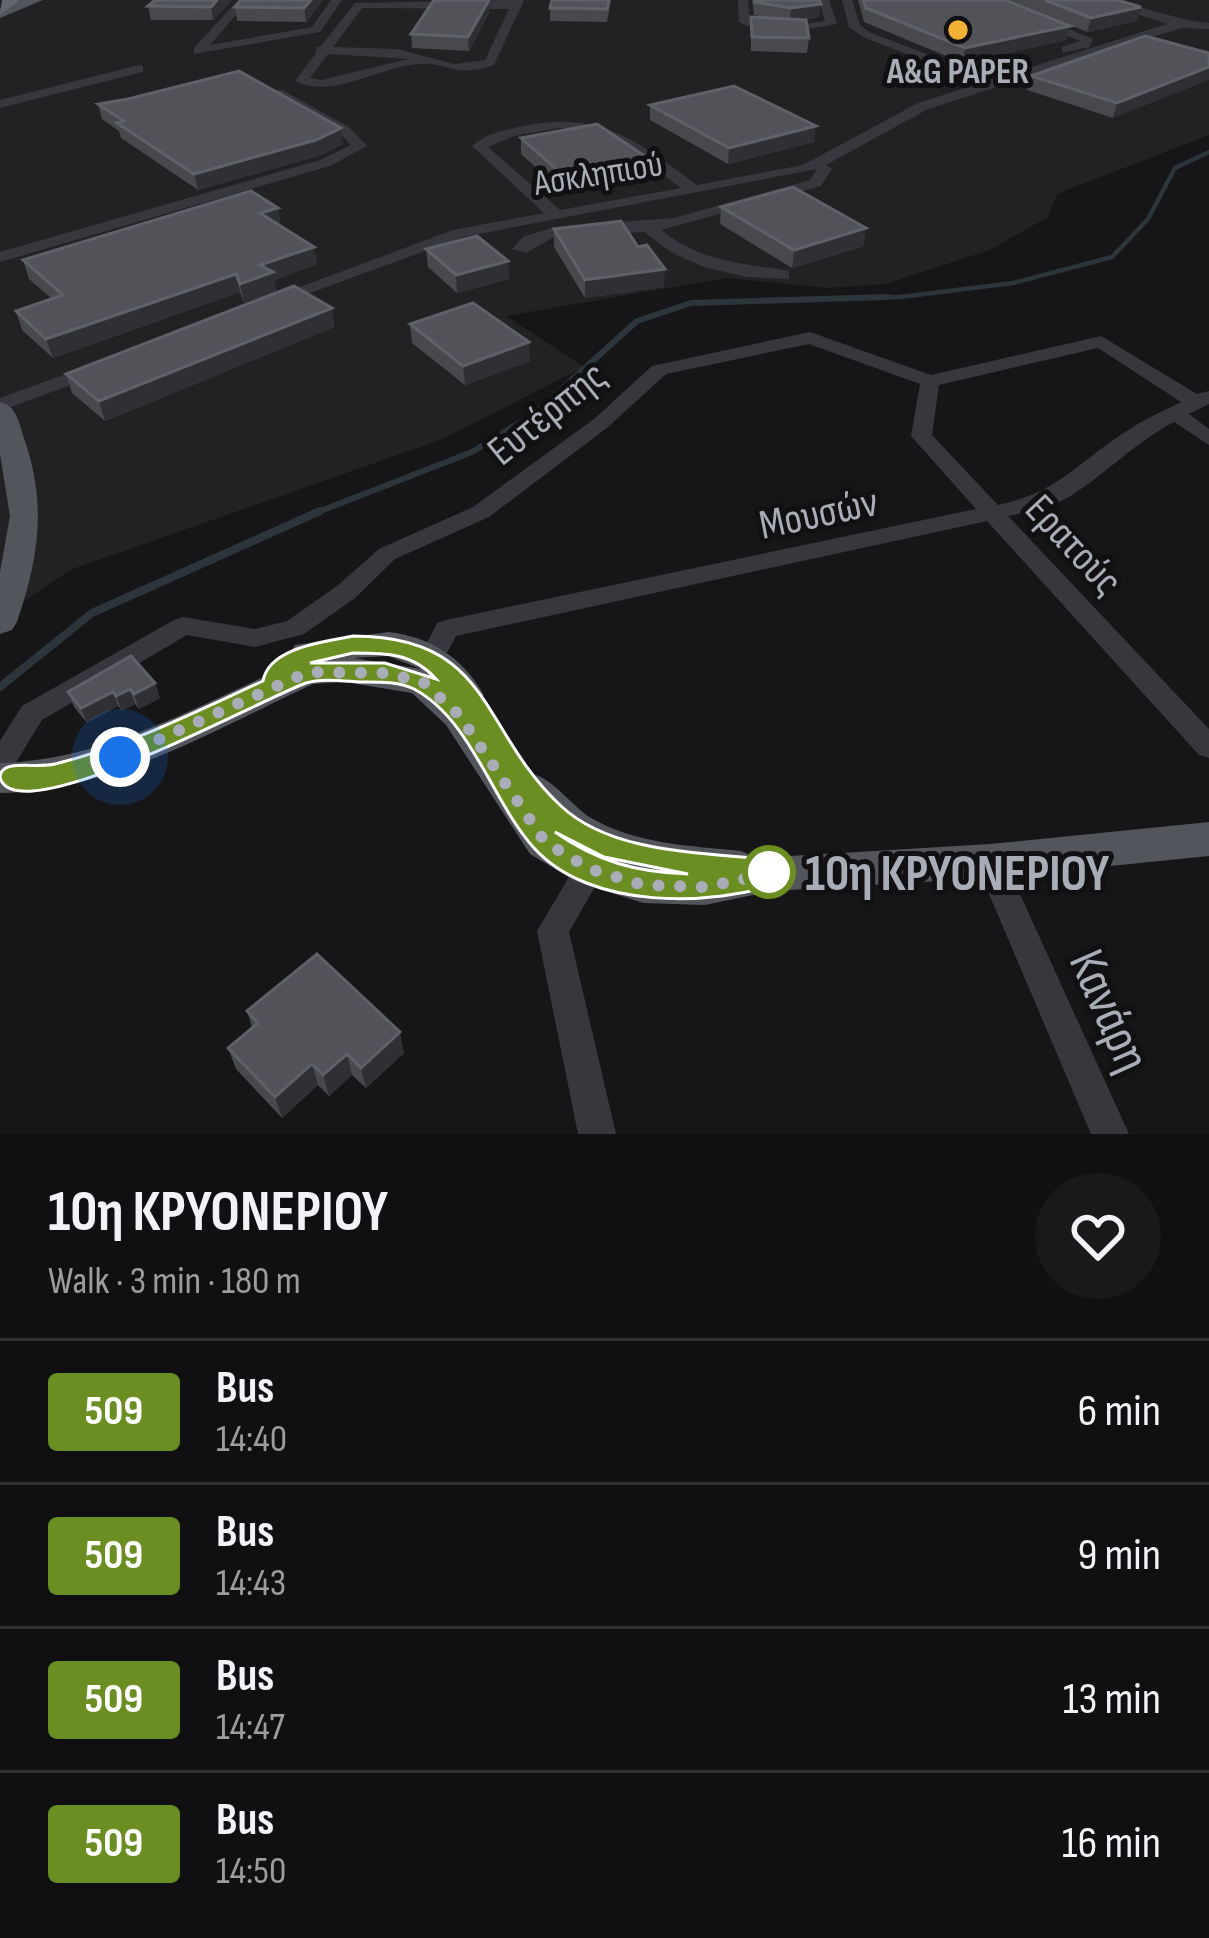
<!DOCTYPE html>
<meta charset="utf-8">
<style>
:root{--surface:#101012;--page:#19191b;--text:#f1f3f6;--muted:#9c9d9f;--line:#303032}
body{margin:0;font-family:"Sofia Sans Condensed",sans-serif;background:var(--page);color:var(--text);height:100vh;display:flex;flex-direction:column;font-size:45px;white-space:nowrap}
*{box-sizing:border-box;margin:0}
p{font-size:39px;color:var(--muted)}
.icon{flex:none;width:66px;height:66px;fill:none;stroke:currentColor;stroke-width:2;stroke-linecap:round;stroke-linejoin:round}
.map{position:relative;height:1134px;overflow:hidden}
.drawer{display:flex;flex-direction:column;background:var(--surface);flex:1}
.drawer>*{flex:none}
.badge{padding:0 24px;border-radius:9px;font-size:42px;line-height:78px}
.you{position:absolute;width:60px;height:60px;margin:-30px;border:9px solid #fff;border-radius:50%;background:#1a73e8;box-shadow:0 0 0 18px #1a73e833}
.map>.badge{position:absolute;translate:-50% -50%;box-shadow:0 0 0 6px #fff}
.round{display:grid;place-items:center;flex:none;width:126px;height:126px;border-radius:63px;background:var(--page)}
.head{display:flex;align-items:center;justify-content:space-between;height:204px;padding:0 48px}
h1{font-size:57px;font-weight:700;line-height:90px}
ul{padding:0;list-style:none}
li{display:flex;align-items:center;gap:36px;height:144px;padding:0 48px;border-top:3px solid var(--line)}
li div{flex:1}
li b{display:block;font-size:45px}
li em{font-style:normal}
li .badge{min-width:132px;font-weight:700;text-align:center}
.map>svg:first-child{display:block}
.built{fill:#222225}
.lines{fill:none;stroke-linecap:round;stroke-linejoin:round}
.stream-far2{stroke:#2c353c;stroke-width:4.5}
.stream-far1{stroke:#2c353c;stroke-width:6}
.stream{stroke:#2c353c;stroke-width:8}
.minor{fill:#37383d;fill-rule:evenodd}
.major{fill:#53555c;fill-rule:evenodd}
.highway{fill:#63666e;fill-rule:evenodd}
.wall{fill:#47494d}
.shaded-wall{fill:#2f3033}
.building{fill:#525359;stroke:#5f6168;stroke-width:3}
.line{fill:#6b8e23;stroke:#fff;stroke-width:3;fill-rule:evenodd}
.walk{stroke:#a8adb8;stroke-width:12;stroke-dasharray:0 21.6}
.poi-dot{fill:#f2b134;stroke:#111113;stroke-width:4.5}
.stop-dot{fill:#fff;stroke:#6b8e23;stroke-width:6}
.labels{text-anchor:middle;stroke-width:10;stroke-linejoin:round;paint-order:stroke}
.far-poi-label{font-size:36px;font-weight:bold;fill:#a8adb8;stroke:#111113}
.far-street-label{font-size:36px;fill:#a8adb8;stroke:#111113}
.street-label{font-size:42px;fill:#a8adb8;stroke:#111113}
.near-stop-label{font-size:51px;font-weight:bold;fill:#a8adb8;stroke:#111113;text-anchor:start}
.near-street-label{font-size:51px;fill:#a8adb8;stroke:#111113}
</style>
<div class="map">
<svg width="1209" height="1134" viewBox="0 0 1209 1134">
<rect width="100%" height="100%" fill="#161618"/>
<path class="built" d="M0,0H1209V135L1057,194L1048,217L990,250L885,284L827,288L726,278L506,316L584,367L443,439L70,570L0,618Z"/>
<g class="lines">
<path class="stream-far2" d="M784,300L900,297L1013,283L1112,257L1148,219L1175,168L1209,152"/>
<path class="stream-far1" d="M313,514L472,452L535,413L637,321L691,303L888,297"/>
<path class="stream" d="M0,687L92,613L320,511"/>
<path class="minor" d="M238,0H249L210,45L312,27L331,0H342L320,32L194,54V48Z
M514,0H524L494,65C454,79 448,61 418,64C378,67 332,100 295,81L316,53V47L321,46L355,3ZM362,8L509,9L485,60L454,64L397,49L333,47ZM328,54L408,59L321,80L310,78Z
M738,0H748L750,19L790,26L825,21L819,0H829L837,24L790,32L745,25L739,22Z
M842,0H852L860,25L871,33L993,79L1167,24L1096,0C1134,0 1170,20 1209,23V29L1181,28L928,109L826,165L832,169L821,186L661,230C701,262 742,263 789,271V279L747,277L704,267L671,252L644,232L554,237L526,253L512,249L523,237L554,227L674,218L810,180L817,169L463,237L280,304L274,305L265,300L453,230L544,213L472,146C486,133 505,130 524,126C601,110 638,142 697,185L803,165L918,103L981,83L863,37L849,27ZM559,128C609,130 642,159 681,188L560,210L488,147L514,136Z
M982,0H997L1093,39L1089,47L1062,53V47L1080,41Z
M139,65L143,66V72L0,108V100Z
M272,90H282L349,127L367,146L330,166L0,262V252L320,160L351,145L339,133L272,96Z
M810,332L931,375L1101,336L1197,394L1209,391V404L1189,414L1209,429V445L1174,422C1136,442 1108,472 1072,495C1053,507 1030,512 1008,516L1209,729V758L1199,755L987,521L456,636L441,664H423L419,658L437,623L446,620L976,509L911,436L920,384L809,344L666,374L608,427L489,517L395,559L355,598L304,634L255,647L187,635L42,720L10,772L0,775V741L22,706L174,620L183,617L255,629L287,621L337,586L379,549L473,507L594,419L652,366ZM1098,348L1181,402C1164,411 1146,418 1130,429C1078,461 1062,491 998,505L932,435L939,385Z
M96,363L106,369L103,373L0,411V398Z
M596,846L607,850L611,859L569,932L616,1134H578L537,931L585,850Z
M990,848L1001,852L1005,861L1129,1134H1091L975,861L979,852Z"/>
<path class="major" d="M21,0H43L0,18V8Z
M0,402C17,406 19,423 24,438C47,504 39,557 17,622L12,630L0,634V572L10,516L0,454Z
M388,632C431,637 462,657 484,695L473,706L520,774C547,768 569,805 591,818C636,844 691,846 741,851L757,858L990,844L1209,822V856L990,878L773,891L705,905L643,903L575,881L530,854L446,725L412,693L345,682L313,684C212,731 113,791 0,793V763C107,760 199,704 295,663L290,654L295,645ZM388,656L421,669L354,658Z"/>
<path class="highway" d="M20,0L0,15L2,0Z"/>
</g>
<path class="wall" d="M232,0L213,20H151L148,6Z
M241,0H323L306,22L237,21L235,7Z
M611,0L607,22L550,21V8Z
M752,0H819V17L801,20L809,38L807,53L751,51V17L769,18L754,15Z
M858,0H1005L1066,40L963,63L864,22Z
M1009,0H1117L1137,21L1087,32Z
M489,13L469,51L412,48L411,34Z
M1145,36L1113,118L1027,90L1031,76Z
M98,104L343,144L318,156L198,190L121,138L119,131L102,119Z
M650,105L814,142L728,164L650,120Z
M521,138L652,178L566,194L521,154Z
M721,207L864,246L792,268L720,224Z
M278,208L280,225L314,247L317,264L274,280L276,291L244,303L240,292L53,358L22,330L16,311L52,299L29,279L23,260Z
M554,229L664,287L585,298L554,247Z
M426,249L508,261L509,279L457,293L428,267Z
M332,308L334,327L105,421L72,393L66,374Z
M410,324L530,361L465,385L412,343Z
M155,683L160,698L139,709L135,704L122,711L118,706L87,723L74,707L68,692Z
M247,1011L404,1053L366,1088L352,1075L329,1096L318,1085L282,1118L236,1069L228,1048L252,1027Z"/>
<path class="shaded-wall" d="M217,0H232L213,20L211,7Z
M311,0H323L306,22L304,8Z
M489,0V13L469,51L468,37Z
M821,4L819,17L790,21L791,8Z
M1141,7L1137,21L1087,32L1091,18Z
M1070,26L1066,40L963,63L965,48Z
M1209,67V80L1113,118L1117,103Z
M816,126L814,142L728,164L729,148Z
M341,128L343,144L318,156L198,190L194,174Z
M652,161V178L566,194V178Z
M278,208L281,225L263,231L260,213Z
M866,228L864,246L792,268L794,250Z
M314,247L317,264L274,280L276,291L244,303L240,284L260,265Z
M508,261L509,279L457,293L456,275Z
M665,269L664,287L585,298V280Z
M236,274L240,292L53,358L46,339Z
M332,308L334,327L105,421L99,401Z
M529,342L530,361L465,385L463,366Z
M155,683L160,698L139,709L134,694Z
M130,689L135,704L122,711L116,696Z
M113,692L118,706L87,723L81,708Z
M400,1032L404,1053L366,1088L361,1068Z
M347,1054L352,1075L329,1096L323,1075Z
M312,1064L318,1085L282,1118L275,1097Z"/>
<path class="building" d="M155,0H217L211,7L148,6Z
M241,0H311L304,8L235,7Z
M434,0H489L468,37L411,34Z
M552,0H609L607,9L550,8Z
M755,0H819L821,4L791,8L755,2Z
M863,0H1005L1070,26L965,48L866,8Z
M1045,0H1117L1141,7L1091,18Z
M751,17L806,20L809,38L752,37Z
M1145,36L1209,53V67L1117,103L1031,76Z
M239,71L341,128L316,140L194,174L117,123L124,121L98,104L128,99Z
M734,86L816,126L729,148L650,105Z
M597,124L652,161L566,178L521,138Z
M793,187L866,228L794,250L721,207Z
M251,191L278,208L260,213L314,247L260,265L273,272L240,284L236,274L46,339L16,311L63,295L23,260Z
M621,221L638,247L647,245L665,269L585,280L554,229Z
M477,236L508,261L456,275L426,249Z
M294,286L332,308L99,401L66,374Z
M473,303L529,342L463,366L410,324Z
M131,656L155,683L134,694L130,689L116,696L113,692L81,708L68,692Z
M317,954L400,1032L361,1068L347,1054L323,1075L312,1064L275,1097L228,1048L258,1023L247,1011Z"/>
<path class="line" d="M353,636C493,636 479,730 561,806C613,855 707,852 773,860L784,864L788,873L784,882C711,907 590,910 534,848C492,802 472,720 414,689C398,681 377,682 360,682C343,681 322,678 306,683C259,700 18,833 0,778C0,758 34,769 55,764C128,746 195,712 263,681C269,647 325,642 353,636ZM353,653C386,653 413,653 436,679L385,663H310ZM555,832L604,857L688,874C636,872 598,862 555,832Z"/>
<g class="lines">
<path class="walk" d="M120,757L308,672L385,673L423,682L459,715L545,842L590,869L643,885L705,887L773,873L769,872"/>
</g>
<circle class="poi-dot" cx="958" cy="30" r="12"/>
<circle class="stop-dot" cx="769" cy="872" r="24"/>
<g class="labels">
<g class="far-poi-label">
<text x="958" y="83">A&amp;G PAPER</text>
</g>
<g class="far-street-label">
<text transform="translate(598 172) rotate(-9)" y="13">Ασκληπιού</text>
</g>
<g class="street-label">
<text transform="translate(546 412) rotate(-39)" y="15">Ευτέρπης</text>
<text transform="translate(818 512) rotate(-12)" y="15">Μουσών</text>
<text transform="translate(1075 544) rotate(47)" y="15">Ερατούς</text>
</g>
<g class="near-stop-label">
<text x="805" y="890">10η ΚΡΥΟΝΕΡΙΟΥ</text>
</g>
<g class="near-street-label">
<text transform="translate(1111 1010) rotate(66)" y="18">Κανάρη</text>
</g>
</g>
</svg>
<div class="you" style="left:120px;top:757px"></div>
</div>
<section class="drawer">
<div class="head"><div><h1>10η ΚΡΥΟΝΕΡΙΟΥ</h1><p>Walk · 3 min · 180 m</p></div><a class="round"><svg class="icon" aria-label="heart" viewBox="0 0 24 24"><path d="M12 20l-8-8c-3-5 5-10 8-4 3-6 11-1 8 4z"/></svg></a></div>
<ul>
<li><span class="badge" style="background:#6b8e23;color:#fff">509</span><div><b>Bus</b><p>14:40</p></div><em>6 min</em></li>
<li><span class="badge" style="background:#6b8e23;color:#fff">509</span><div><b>Bus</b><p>14:43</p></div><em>9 min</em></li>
<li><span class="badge" style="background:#6b8e23;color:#fff">509</span><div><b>Bus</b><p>14:47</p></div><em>13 min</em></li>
<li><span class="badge" style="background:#6b8e23;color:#fff">509</span><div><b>Bus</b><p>14:50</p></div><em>16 min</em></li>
</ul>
</section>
